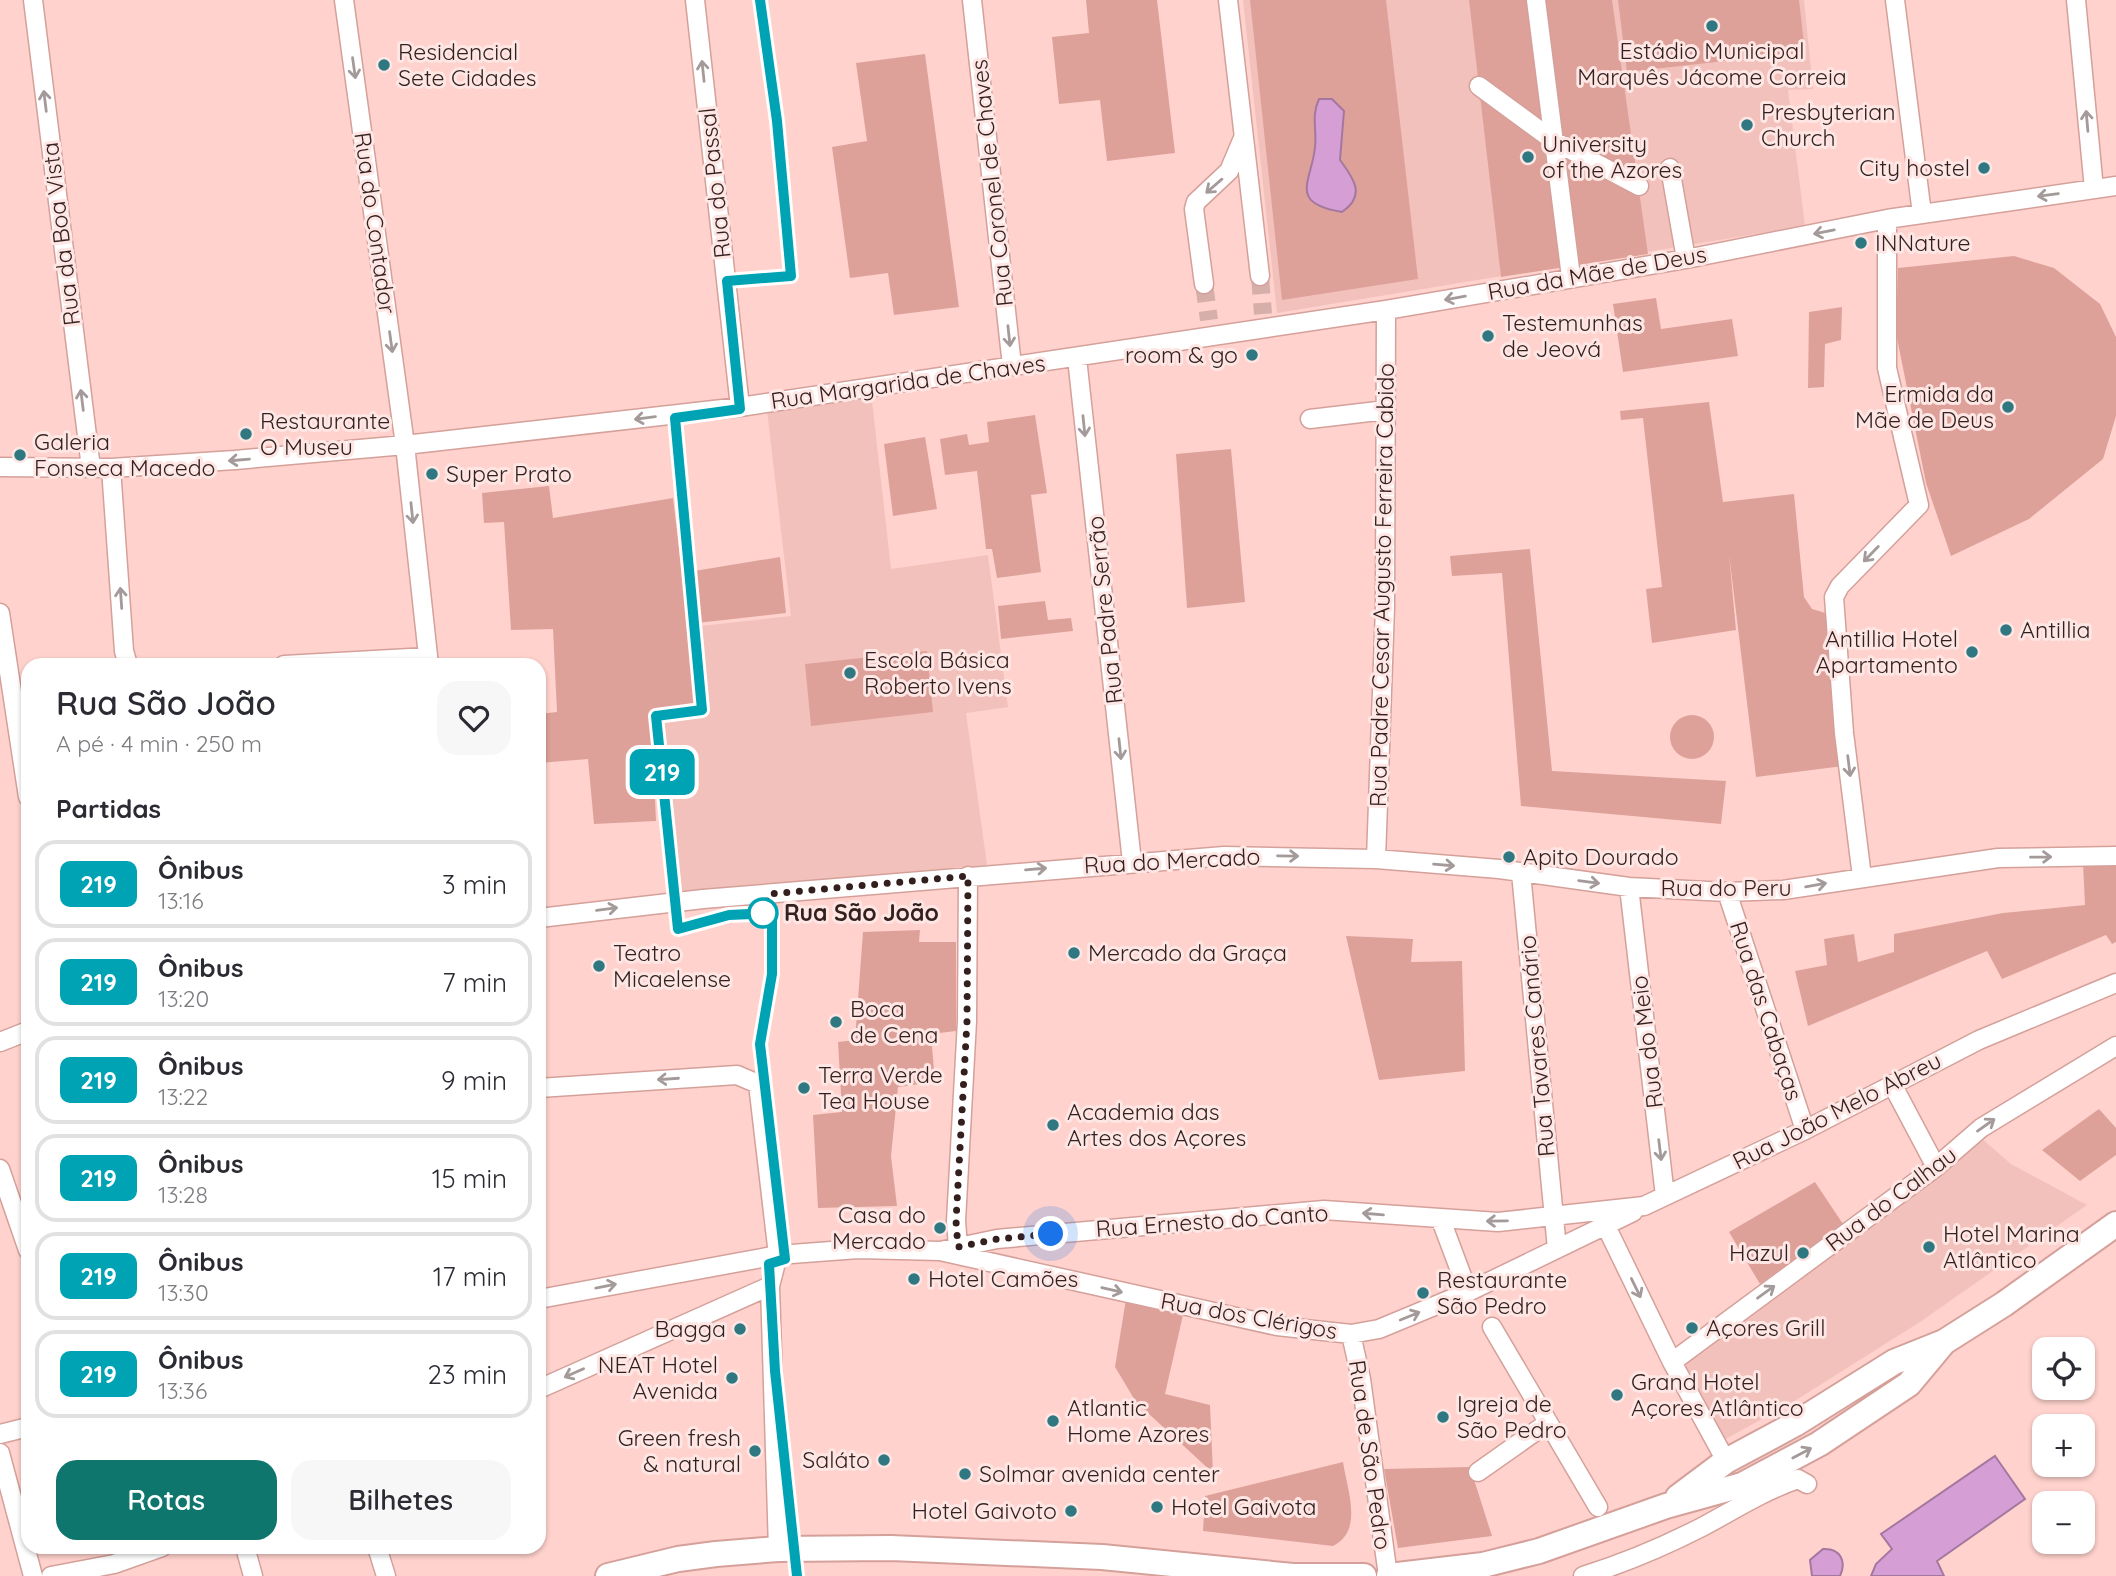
<!DOCTYPE html>
<html lang="pt">
<meta charset="utf-8">
<style>
:root{--surface:#fff;--page:#f7f7f7;--text:#2b2b33;--muted:#7c7c81;--line:#e1e1e2;--accent:#0f766e}
body{margin:0;font-family:Quicksand,sans-serif;background:var(--page);color:var(--text);height:100vh;display:flex;flex-direction:column;font-size:26px;white-space:nowrap}
*{box-sizing:border-box;margin:0}
p{font-size:23px;color:var(--muted)}
.icon{flex:none;width:38px;height:38px;fill:none;stroke:currentColor;stroke-width:2;stroke-linecap:round;stroke-linejoin:round}
.map{position:relative;flex:1;overflow:hidden}
.sheet{position:absolute;left:21px;top:658px;width:525px;height:896px;display:flex;flex-direction:column;background:var(--surface);border-radius:21px;box-shadow:0 2px 5px #0004}
.sheet>*{flex:none}
.badge{padding:0 14px;border-radius:10px;font-size:24px;line-height:46px}
.controls{position:absolute;left:2032px;top:1337px;display:grid;gap:14px}
.controls a{display:grid;place-items:center;width:63px;height:63px;border-radius:14px;background:var(--surface);box-shadow:0 2px 5px #0004;font-size:35px}
.you{position:absolute;width:35px;height:35px;margin:-18px;border:5px solid #fff;border-radius:50%;background:#1a73e8;box-shadow:0 0 0 10px #1a73e833}
.map>.badge{position:absolute;translate:-50% -50%;box-shadow:0 0 0 4px #fff}
h2{padding:0 35px;font-size:26px;line-height:63px}
.round{display:grid;place-items:center;flex:none;width:74px;height:74px;border-radius:21px;background:var(--page)}
.overview{display:flex;align-items:center;justify-content:space-between;height:119px;padding:0 35px}
h1{font-size:33px;font-weight:600;line-height:52px}
.button{display:flex;gap:14px;margin-top:auto;padding:14px 35px}
.button a{flex:1;height:80px;border-radius:21px;background:var(--accent);color:#fff;font-size:28px;font-weight:600;line-height:80px;text-align:center}
.button a+a{background:var(--page);color:var(--text)}
ul{padding:0;list-style:none}
li{display:flex;align-items:center;gap:21px;height:88px;margin:0 14px 10px;padding:0 21px;border:4px solid var(--line);border-radius:21px}
li div{flex:1}
li b{display:block;font-size:26px}
li em{font-style:normal}
li .badge{min-width:77px;font-weight:700;text-align:center}
.map>svg:first-child{display:block}
.built{fill:#f3c1bb}
.green{fill:#dea19a}
.water{fill:#d59ed5;stroke:#a4789e;stroke-width:2}
.lines{fill:none;stroke-linecap:round;stroke-linejoin:round}
.street-tunnel{stroke:#d6aeaa;stroke-width:18;stroke-dasharray:18 9;stroke-linecap:butt}
.street-casing{stroke:#d5a09a;stroke-width:21}
.secondary-casing{stroke:#d5a09a;stroke-width:28}
.street{stroke:#fff;stroke-width:18}
.secondary{stroke:#fff;stroke-width:24}
.oneway{stroke:#a39a99}
.line-casing{stroke:#fff;stroke-width:16}
.line{stroke:#00a3b4;stroke-width:10}
.walk{stroke:#331f1d;stroke-width:7;stroke-dasharray:0 12.6}
.poi-dot{fill:#307881;stroke:#fde6e3;stroke-width:2.5}
.stop-dot{fill:#fff;stroke:#00a3b4;stroke-width:3.5}
.labels{text-anchor:middle;stroke-width:6;stroke-linejoin:round;paint-order:stroke}
.poi-label{font-size:23px;fill:#331f1d;stroke:#fde6e3;text-anchor:start}
.street-label{font-size:23px;fill:#331f1d;stroke:#fde6e3}
.stop-label{font-size:23px;font-weight:bold;fill:#331f1d;stroke:#fde6e3;text-anchor:start}
</style>
<div class="map">
<svg width="2116" height="1576" viewBox="0 0 2116 1576">
<rect width="100%" height="100%" fill="#ffd2cd"/>
<path class="built" d="M1243,0H1804L1813,89L1788,90L1805,226L1277,313Z
M871,392L891,569L988,555L1008,707L966,713L987,865L678,892L673,846H668L658,713L700,707L692,627L791,616L767,410Z
M1979,1136L2011,1164L2087,1205L1920,1322L1793,1402L1722,1441L1680,1361Z"/>
<path class="green" d="M1086,0H1157L1175,153L1107,161L1100,100L1059,104L1052,37L1089,33Z
M1250,0H1386L1418,279L1282,300Z
M1469,0H1612L1648,254L1501,277Z
M1618,0H1799L1805,52L1627,72Z
M925,54L959,307L894,315L888,273L850,278L832,147L867,141L856,63Z
M2014,256L2054,268L2100,304L2116,337V416L2103,459L2029,519L1951,556L1926,483L1896,333L1898,268Z
M1656,298L1661,329L1732,319L1738,356L1623,372L1613,304Z
M1842,307L1841,340L1825,344L1824,387L1808,388L1809,312Z
M1709,402L1723,502L1794,494L1804,597L1812,609L1829,614L1843,766L1756,777L1729,554L1736,630L1652,643L1646,589L1662,587L1643,418L1621,420L1620,411Z
M1035,415L1047,493L1031,495L1041,572L997,578L992,549H986L977,471L945,475L940,439L967,434L969,445L989,442L987,422Z
M925,437L937,509L893,516L884,444Z
M1231,449L1245,602L1187,608L1176,454Z
M549,486L553,518L673,498L682,573L780,557L786,613L688,624L694,704L651,710L656,821L594,824L588,759L539,763V714L557,712L553,629L511,630L504,522L484,523L482,493Z
M1530,549L1552,771L1726,781L1721,824L1521,806L1502,573L1452,576L1450,556Z
M1045,601L1048,620L1071,618L1073,631L1001,639L998,606Z
M927,651L933,712L811,726L805,664Z
M1670 737a22 22 0 1 1 44 0a22 22 0 1 1-44 0Z
M2116,863V942L2112,944L2106,935L2002,979L1987,951L1808,1026L1795,971L1827,965L1824,939L1854,934L1858,962L1894,952V934L2003,913L2085,905L2083,864Z
M920,930L919,942H956V1031L931,1034L935,1082L898,1087L891,1156L897,1206L818,1208L813,1115L842,1112L838,1042L855,1040L863,932Z
M1346,936L1413,939L1411,962L1462,961L1465,1071L1379,1080Z
M2099,1109L2116,1128V1155L2080,1181L2042,1150Z
M1815,1182L1843,1224L1760,1284L1729,1232Z
M1126,1299L1183,1315L1165,1394L1210,1405L1213,1473L1136,1402L1115,1367Z
M1343,1462C1347,1489 1364,1531 1333,1546L1203,1531L1205,1496Z
M1470,1467L1492,1536L1398,1548L1384,1469Z"/>
<path class="water" d="M1319,99H1332L1344,111L1340,160C1353,178 1367,195 1342,212C1287,203 1312,181 1315,147C1317,129 1311,116 1319,99Z
M1995,1456L2025,1499L1937,1561L1944,1576H1871L1876,1564L1892,1549L1881,1534Z
M1823,1549C1840,1548 1847,1561 1840,1576H1812L1810,1560Z"/>
<g class="lines">
<path class="street-tunnel" d="M1260,276L1263,314
M1204,284L1209,320"/>
<g class="street-casing">
<path id="street" d="M33,0L91,468
M344,0L405,445L429,665
M695,0L740,407
M972,0L1012,366
M1228,0L1260,276
M1536,0L1571,277
M1895,0L1922,214
M2076,0L2094,189
M1479,86L1554,141L1639,186
M1670,168L1686,259
M1204,284L1194,209L1196,202L1229,171L1243,138
M1077,358L1132,862
M1310,419L1386,410
M0,467L111,468L235,460L405,445L740,407L1386,310L1686,259L1887,219L2116,186
M111,468L124,651L128,665
M0,613L28,797
M284,665L428,657
M1376,859L1385,607L1386,310
M1521,873L1557,1249
M1862,877L1844,733L1834,597L1840,586L1919,505L1887,368V219
M1629,887L1665,1196
M1727,892L1805,1130
M539,918L703,899L1224,856L1376,859L1499,869L1629,887L1727,892L1783,890L1998,858L2116,856
M0,1042L28,1031
M1892,1084L1936,1167
M539,1088L737,1075L758,1084L778,1255L770,1286L778,1549
M0,1169L28,1250
M1441,1220L1468,1292
M1606,1226L1672,1362L1726,1461
M958,1247L956,1221L967,1021L968,876
M940,1251L997,1239L1324,1210L1498,1222L1644,1206L1805,1130L1979,1040L2116,983
M539,1299L778,1255L858,1249L940,1251L1277,1326L1351,1334L1379,1329L1468,1292L1633,1212
M1492,1327L1598,1507
M1351,1334L1361,1379L1388,1576
M1672,1362L1936,1167L1981,1128L2116,1046
M539,1389L770,1286
M0,1434L28,1427
M0,1453L33,1576
M1478,1472L1546,1424
M245,1547L253,1576
M377,1547L386,1576
M51,1576L114,1564L162,1547
M1583,1576C1625,1563 1663,1547 1702,1527C1734,1510 1763,1491 1798,1479L1807,1484"/>
</g>
<g class="secondary-casing">
<path id="secondary" d="M1678,1497L1726,1461L1795,1424L1894,1362L1944,1342L2004,1304L2116,1224
M608,1576L678,1559L716,1554L778,1549L891,1548L1102,1557L1293,1576H1364
M1389,1576L1483,1565L1539,1551L1666,1506L1742,1485L1819,1444L1909,1384L1944,1342"/>
</g>
<use href="#street" class="street"/>
<use href="#secondary" class="secondary"/>
</g>
<defs><path id="oneway-shaft" d="M-6 0H5M1.5-3L5.5 0L1.5 3" fill="none" stroke-width="1.6" stroke-linecap="round" stroke-linejoin="round" transform="scale(1.75)"/></defs>
<g class="oneway">
<use href="#oneway-shaft" transform="translate(354 68) rotate(82)"/>
<use href="#oneway-shaft" transform="translate(703 71) rotate(-96)"/>
<use href="#oneway-shaft" transform="translate(45 101) rotate(-97)"/>
<use href="#oneway-shaft" transform="translate(2087 121) rotate(-95)"/>
<use href="#oneway-shaft" transform="translate(1214 186) rotate(139)"/>
<use href="#oneway-shaft" transform="translate(2048 195) rotate(172)"/>
<use href="#oneway-shaft" transform="translate(1824 232) rotate(169)"/>
<use href="#oneway-shaft" transform="translate(1455 298) rotate(170)"/>
<use href="#oneway-shaft" transform="translate(1009 336) rotate(84)"/>
<use href="#oneway-shaft" transform="translate(391 342) rotate(82)"/>
<use href="#oneway-shaft" transform="translate(82 400) rotate(-97)"/>
<use href="#oneway-shaft" transform="translate(645 418) rotate(173)"/>
<use href="#oneway-shaft" transform="translate(1084 426) rotate(84)"/>
<use href="#oneway-shaft" transform="translate(239 460) rotate(175)"/>
<use href="#oneway-shaft" transform="translate(412 513) rotate(84)"/>
<use href="#oneway-shaft" transform="translate(1871 554) rotate(134)"/>
<use href="#oneway-shaft" transform="translate(121 598) rotate(-94)"/>
<use href="#oneway-shaft" transform="translate(1120 749) rotate(84)"/>
<use href="#oneway-shaft" transform="translate(1849 766) rotate(83)"/>
<use href="#oneway-shaft" transform="translate(1288 856) rotate(1)"/>
<use href="#oneway-shaft" transform="translate(2041 857) rotate(-1)"/>
<use href="#oneway-shaft" transform="translate(1444 865) rotate(5)"/>
<use href="#oneway-shaft" transform="translate(1036 869) rotate(-5)"/>
<use href="#oneway-shaft" transform="translate(1589 882) rotate(8)"/>
<use href="#oneway-shaft" transform="translate(1816 885) rotate(-10)"/>
<use href="#oneway-shaft" transform="translate(607 909) rotate(-8)"/>
<use href="#oneway-shaft" transform="translate(668 1079) rotate(176)"/>
<use href="#oneway-shaft" transform="translate(1986 1125) rotate(-35)"/>
<use href="#oneway-shaft" transform="translate(1660 1150) rotate(83)"/>
<use href="#oneway-shaft" transform="translate(1373 1214) rotate(-175)"/>
<use href="#oneway-shaft" transform="translate(1497 1221) rotate(179)"/>
<use href="#oneway-shaft" transform="translate(606 1286) rotate(-11)"/>
<use href="#oneway-shaft" transform="translate(1636 1288) rotate(64)"/>
<use href="#oneway-shaft" transform="translate(1112 1290) rotate(13)"/>
<use href="#oneway-shaft" transform="translate(1766 1292) rotate(-36)"/>
<use href="#oneway-shaft" transform="translate(1410 1316) rotate(-22)"/>
<use href="#oneway-shaft" transform="translate(574 1373) rotate(156)"/>
<use href="#oneway-shaft" transform="translate(1802 1453) rotate(-28)"/>
</g>
<g class="lines">
<g class="line-casing">
<path id="line" d="M760,0L777,121L791,276L727,281L740,409L675,418L702,710L656,716L678,929L729,915L772,913V974L760,1044L785,1259L769,1264L775,1371L797,1576"/>
</g>
<use href="#line" class="line"/>
<path class="walk" d="M763,913L769,894L968,876L967,1021L956,1221L958,1247L997,1239L1051,1234"/>
</g>
<g class="poi-dot">
<circle cx="1712" cy="26" r="7"/>
<circle cx="384" cy="65" r="7"/>
<circle cx="1747" cy="125" r="7"/>
<circle cx="1528" cy="157" r="7"/>
<circle cx="1984" cy="168" r="7"/>
<circle cx="1861" cy="243" r="7"/>
<circle cx="1488" cy="336" r="7"/>
<circle cx="1252" cy="355" r="7"/>
<circle cx="2008" cy="407" r="7"/>
<circle cx="246" cy="434" r="7"/>
<circle cx="20" cy="455" r="7"/>
<circle cx="432" cy="474" r="7"/>
<circle cx="2006" cy="630" r="7"/>
<circle cx="1972" cy="652" r="7"/>
<circle cx="850" cy="673" r="7"/>
<circle cx="1509" cy="857" r="7"/>
<circle cx="1074" cy="953" r="7"/>
<circle cx="599" cy="966" r="7"/>
<circle cx="836" cy="1022" r="7"/>
<circle cx="804" cy="1088" r="7"/>
<circle cx="1053" cy="1125" r="7"/>
<circle cx="940" cy="1228" r="7"/>
<circle cx="1929" cy="1247" r="7"/>
<circle cx="1803" cy="1253" r="7"/>
<circle cx="914" cy="1279" r="7"/>
<circle cx="1423" cy="1293" r="7"/>
<circle cx="1692" cy="1328" r="7"/>
<circle cx="740" cy="1329" r="7"/>
<circle cx="732" cy="1378" r="7"/>
<circle cx="1617" cy="1395" r="7"/>
<circle cx="1443" cy="1417" r="7"/>
<circle cx="1053" cy="1421" r="7"/>
<circle cx="755" cy="1451" r="7"/>
<circle cx="884" cy="1460" r="7"/>
<circle cx="965" cy="1474" r="7"/>
<circle cx="1157" cy="1507" r="7"/>
<circle cx="1071" cy="1511" r="7"/>
</g>
<circle class="stop-dot" cx="763" cy="913" r="14"/>
<g class="labels">
<g class="poi-label">
<text x="1712" y="59" text-anchor="middle">Estádio Municipal<tspan x="1712" dy="26">Marquês Jácome Correia</tspan></text>
<text x="398" y="60">Residencial<tspan x="398" dy="26">Sete Cidades</tspan></text>
<text x="1761" y="120">Presbyterian<tspan x="1761" dy="26">Church</tspan></text>
<text x="1542" y="152">University<tspan x="1542" dy="26">of the Azores</tspan></text>
<text x="1970" y="176" text-anchor="end">City hostel</text>
<text x="1875" y="251">INNature</text>
<text x="1502" y="331">Testemunhas<tspan x="1502" dy="26">de Jeová</tspan></text>
<text x="1238" y="363" text-anchor="end">room &amp; go</text>
<text x="1994" y="402" text-anchor="end">Ermida da<tspan x="1994" dy="26">Mãe de Deus</tspan></text>
<text x="260" y="429">Restaurante<tspan x="260" dy="26">O Museu</tspan></text>
<text x="34" y="450">Galeria<tspan x="34" dy="26">Fonseca Macedo</tspan></text>
<text x="446" y="482">Super Prato</text>
<text x="2020" y="638">Antillia</text>
<text x="1958" y="647" text-anchor="end">Antillia Hotel<tspan x="1958" dy="26">Apartamento</tspan></text>
<text x="864" y="668">Escola Básica<tspan x="864" dy="26">Roberto Ivens</tspan></text>
<text x="1523" y="865">Apito Dourado</text>
<text x="613" y="961">Teatro<tspan x="613" dy="26">Micaelense</tspan></text>
<text x="1088" y="961">Mercado da Graça</text>
<text x="850" y="1017">Boca<tspan x="850" dy="26">de Cena</tspan></text>
<text x="818" y="1083">Terra Verde<tspan x="818" dy="26">Tea House</tspan></text>
<text x="1067" y="1120">Academia das<tspan x="1067" dy="26">Artes dos Açores</tspan></text>
<text x="926" y="1223" text-anchor="end">Casa do<tspan x="926" dy="26">Mercado</tspan></text>
<text x="1943" y="1242">Hotel Marina<tspan x="1943" dy="26">Atlântico</tspan></text>
<text x="1789" y="1261" text-anchor="end">Hazul</text>
<text x="928" y="1287">Hotel Camões</text>
<text x="1437" y="1288">Restaurante<tspan x="1437" dy="26">São Pedro</tspan></text>
<text x="1706" y="1336">Açores Grill</text>
<text x="726" y="1337" text-anchor="end">Bagga</text>
<text x="718" y="1373" text-anchor="end">NEAT Hotel<tspan x="718" dy="26">Avenida</tspan></text>
<text x="1631" y="1390">Grand Hotel<tspan x="1631" dy="26">Açores Atlântico</tspan></text>
<text x="1457" y="1412">Igreja de<tspan x="1457" dy="26">São Pedro</tspan></text>
<text x="1067" y="1416">Atlantic<tspan x="1067" dy="26">Home Azores</tspan></text>
<text x="741" y="1446" text-anchor="end">Green fresh<tspan x="741" dy="26">&amp; natural</tspan></text>
<text x="870" y="1468" text-anchor="end">Saláto</text>
<text x="979" y="1482">Solmar avenida center</text>
<text x="1171" y="1515">Hotel Gaivota</text>
<text x="1057" y="1519" text-anchor="end">Hotel Gaivoto</text>
</g>
<g class="street-label">
<text transform="translate(715 183) rotate(-96)" y="8">Rua do Passal</text>
<text transform="translate(992 183) rotate(-96)" y="8">Rua Coronel de Chaves</text>
<text transform="translate(375 223) rotate(82)" y="8">Rua do Contador</text>
<text transform="translate(61 234) rotate(-97)" y="8">Rua da Boa Vista</text>
<text transform="translate(1597 273) rotate(-10)" y="8">Rua da Mãe de Deus</text>
<text transform="translate(908 382) rotate(-8)" y="8">Rua Margarida de Chaves</text>
<text transform="translate(1382 585) rotate(-89)" y="8">Rua Padre Cesar Augusto Ferreira Cabido</text>
<text transform="translate(1105 610) rotate(-96)" y="8">Rua Padre Serrão</text>
<text transform="translate(1172 861) rotate(-3)" y="8">Rua do Mercado</text>
<text x="1726" y="896">Rua do Peru</text>
<text transform="translate(1766 1011) rotate(72)" y="8">Rua das Cabaças</text>
<text transform="translate(1647 1042) rotate(-97)" y="8">Rua do Meio</text>
<text transform="translate(1537 1046) rotate(-95)" y="8">Rua Tavares Canário</text>
<text transform="translate(1837 1111) rotate(-27)" y="8">Rua João Melo Abreu</text>
<text transform="translate(1891 1199) rotate(-37)" y="8">Rua do Calhau</text>
<text transform="translate(1212 1221) rotate(-4)" y="8">Rua Ernesto do Canto</text>
<text transform="translate(1249 1316) rotate(10)" y="8">Rua dos Clérigos</text>
<text transform="translate(1370 1455) rotate(82)" y="8">Rua de São Pedro</text>
</g>
<g class="stop-label">
<text x="784" y="921">Rua São João</text>
</g>
</g>
</svg>
<div class="controls">
<a><svg class="icon" aria-label="locate" viewBox="0 0 24 24"><circle cx="12" cy="12" r="6"/><path d="M12 2v4M12 18v4M2 12h4M18 12h4"/></svg></a>
<a>+</a>
<a>−</a>
</div>
<div class="you" style="left:1051px;top:1234px"></div>
<b class="badge" style="left:662px;top:772px;background:#00a3b4;color:#fff">219</b>
<section class="sheet">
<div class="overview"><div><h1>Rua São João</h1><p>A pé · 4 min · 250 m</p></div><a class="round"><svg class="icon" aria-label="heart" viewBox="0 0 24 24"><path d="M12 20l-8-8c-3-5 5-10 8-4 3-6 11-1 8 4z"/></svg></a></div>
<h2>Partidas</h2>
<ul>
<li><span class="badge" style="background:#00a3b4;color:#fff">219</span><div><b>Ônibus</b><p>13:16</p></div><em>3 min</em></li>
<li><span class="badge" style="background:#00a3b4;color:#fff">219</span><div><b>Ônibus</b><p>13:20</p></div><em>7 min</em></li>
<li><span class="badge" style="background:#00a3b4;color:#fff">219</span><div><b>Ônibus</b><p>13:22</p></div><em>9 min</em></li>
<li><span class="badge" style="background:#00a3b4;color:#fff">219</span><div><b>Ônibus</b><p>13:28</p></div><em>15 min</em></li>
<li><span class="badge" style="background:#00a3b4;color:#fff">219</span><div><b>Ônibus</b><p>13:30</p></div><em>17 min</em></li>
<li><span class="badge" style="background:#00a3b4;color:#fff">219</span><div><b>Ônibus</b><p>13:36</p></div><em>23 min</em></li>
</ul>
<div class="button"><a>Rotas</a><a>Bilhetes</a></div>
</section>
</div>
